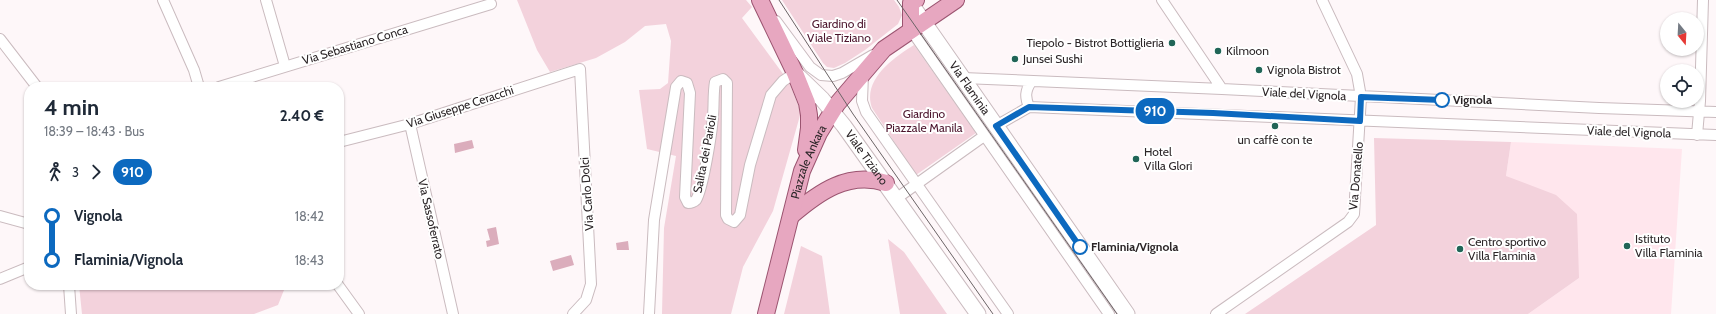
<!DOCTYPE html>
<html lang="it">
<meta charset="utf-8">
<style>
:root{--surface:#fff;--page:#f6f6f7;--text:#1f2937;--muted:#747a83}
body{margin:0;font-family:Cabin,sans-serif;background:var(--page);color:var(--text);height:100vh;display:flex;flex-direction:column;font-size:15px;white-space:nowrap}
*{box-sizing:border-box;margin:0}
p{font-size:13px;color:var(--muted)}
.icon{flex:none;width:22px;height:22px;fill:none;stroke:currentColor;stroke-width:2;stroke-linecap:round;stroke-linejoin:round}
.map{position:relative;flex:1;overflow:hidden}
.sheet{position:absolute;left:24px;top:82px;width:320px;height:208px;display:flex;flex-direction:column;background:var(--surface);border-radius:16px;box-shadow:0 1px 3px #0004}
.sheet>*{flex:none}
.badge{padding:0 8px;border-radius:13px;font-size:14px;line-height:26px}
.needle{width:26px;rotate:162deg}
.controls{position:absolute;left:1660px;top:12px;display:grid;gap:8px}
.controls a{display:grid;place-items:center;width:44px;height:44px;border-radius:50%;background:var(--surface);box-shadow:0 1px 3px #0004;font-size:20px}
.map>.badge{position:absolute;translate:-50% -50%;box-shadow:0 0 0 2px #fff}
.legs{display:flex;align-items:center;gap:6px;height:44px;padding:0 20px;font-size:13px}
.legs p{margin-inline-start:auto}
.summary{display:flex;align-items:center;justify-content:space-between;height:68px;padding:0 20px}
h1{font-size:22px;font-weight:700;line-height:30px}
ul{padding:0 20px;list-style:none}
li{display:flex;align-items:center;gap:14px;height:44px;font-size:15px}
li i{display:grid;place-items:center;width:6px;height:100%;margin:0 5px;background:currentColor}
li i::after{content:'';width:10px;height:10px;margin:-5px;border:3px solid;border-radius:50%;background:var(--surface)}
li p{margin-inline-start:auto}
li:first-child i{background:linear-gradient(#0000 50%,currentColor 0)}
li:last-child i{background:linear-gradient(currentColor 50%,#0000 0)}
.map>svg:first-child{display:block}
.built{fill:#ffe6ed}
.green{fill:#f3d2dc}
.water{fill:#dbadbc}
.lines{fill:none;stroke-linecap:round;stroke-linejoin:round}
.street-casing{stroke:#cabbbf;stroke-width:12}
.secondary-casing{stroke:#cabbbf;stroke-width:17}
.primary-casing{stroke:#9b5470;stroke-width:18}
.street{stroke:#fff;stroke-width:10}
.secondary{stroke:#fff;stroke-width:15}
.primary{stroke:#e7a7c0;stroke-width:16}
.tram{stroke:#6b6466;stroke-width:1}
.line-1-casing{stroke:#fff;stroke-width:9}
.line-1{stroke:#0c69bf;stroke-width:6}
.poi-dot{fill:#206557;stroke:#fff;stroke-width:1.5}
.stop-1-dot{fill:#fff;stroke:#0c69bf;stroke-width:2}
.labels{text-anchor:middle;stroke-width:4;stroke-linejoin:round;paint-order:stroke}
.park-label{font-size:12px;fill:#4b142c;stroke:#fff}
.poi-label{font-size:12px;fill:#2c2628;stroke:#fff;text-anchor:start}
.street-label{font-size:12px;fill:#2c2628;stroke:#fff}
.stop-label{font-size:12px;font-weight:bold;fill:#2c2628;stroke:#fff;text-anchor:start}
</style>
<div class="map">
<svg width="1716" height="314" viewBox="0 0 1716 314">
<rect width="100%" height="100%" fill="#fef7f9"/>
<path class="built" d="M1511,142L1682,149L1671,314H1528L1579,278L1506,176Z"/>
<path class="green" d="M517,0H746L752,7L742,18L789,82L801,112L773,211L743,267L731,314H662L664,228L676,156L647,149L639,90L660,89L668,83L671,41L666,24L645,26L625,42L596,58L550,72L537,50Z
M782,0H894L899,7L902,15L898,24L865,50L845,63L834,68L827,67L823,63Z
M914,45L976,133L916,175L872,108C862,80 893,58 914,45Z
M1374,138L1511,142L1506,176L1556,195L1577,214L1579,278L1528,314H1245L1376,225Z
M888,239L904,252L947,314H900Z
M801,246L822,256L830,314H784Z
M79,285H286L278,305L254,314H82Z"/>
<path class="water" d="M472,140L474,148L455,153L454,144Z
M496,227L499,244L487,247L486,241L490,240L487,229Z
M628,241L629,250H617L616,243Z
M571,255L574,265L553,271L550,261Z"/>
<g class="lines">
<g class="street-casing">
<path id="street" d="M163,0L194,70L199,87
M266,0L285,66
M1162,0L1222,89
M776,21L810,67L821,75L833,76L842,73L873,55
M911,30L1109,314
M0,39L37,87
M863,75L862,101L866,112L1008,314
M963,78L1222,89L1599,108L1716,112
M219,87L491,4
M1029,107C1025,97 1025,91 1031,82
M410,124L453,314
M996,126L1029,107L1716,135
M1697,135L1700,101L1703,0
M339,142L410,124L580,69L591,284L586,300L573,314
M897,198L984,136
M0,216L29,224
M0,279L29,267
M69,285L71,314
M338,285L359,314
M649,314L654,220L676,87L681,81L687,83L690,93L685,197L688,203C691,203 693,203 696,200C703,189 712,132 713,116C714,105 713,93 715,82L723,79L727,83L726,215L728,219L734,222L740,215L750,165L771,95L783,81L795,73
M1216,314L1348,222L1354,214L1361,97L1357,74L1322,0"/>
</g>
<g class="secondary-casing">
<g id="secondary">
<path id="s1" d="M916,11L1127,314"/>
<path id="s2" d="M795,73L822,99L844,126L978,314"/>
</g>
</g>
<g class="primary-casing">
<g id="primary">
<path d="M760,0L795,73L807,103L809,115V128L806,150"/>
<path d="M911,30V3L916,0"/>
<path d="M791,216C819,192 848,171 886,183"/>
<path id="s3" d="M766,314L802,171L819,133L837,104L884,49L956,0"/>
</g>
</g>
<use href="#street" class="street"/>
<use href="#secondary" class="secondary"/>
<use href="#primary" class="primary"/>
<path class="tram" d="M779,0L853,114L993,314
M897,0L1117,314"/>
</g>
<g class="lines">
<g class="line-1-casing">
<path id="line-1" d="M1080,247L996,126L1029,107L1213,113L1360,121L1361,97L1442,100"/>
</g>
<use href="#line-1" class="line-1"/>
</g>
<g class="poi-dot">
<circle cx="1172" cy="43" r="4"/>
<circle cx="1218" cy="51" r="4"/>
<circle cx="1015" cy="59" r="4"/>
<circle cx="1259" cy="70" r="4"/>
<circle cx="1275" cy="126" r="4"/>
<circle cx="1136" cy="159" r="4"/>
<circle cx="1627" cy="246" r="4"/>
<circle cx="1460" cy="249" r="4"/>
</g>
<g class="stop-1-dot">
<circle cx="1442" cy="100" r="7"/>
<circle cx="1080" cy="247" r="7"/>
</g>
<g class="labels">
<g class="park-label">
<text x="839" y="28">Giardino di<tspan x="839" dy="14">Viale Tiziano</tspan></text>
<text x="924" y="118">Giardino<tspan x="924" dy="14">Piazzale Manila</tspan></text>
</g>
<g class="poi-label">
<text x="1164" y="47" text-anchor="end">Tiepolo - Bistrot Bottiglieria</text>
<text x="1226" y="55">Kilmoon</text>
<text x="1023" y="63">Junsei Sushi</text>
<text x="1267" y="74">Vignola Bistrot</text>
<text x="1275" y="144" text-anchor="middle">un caffè con te</text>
<text x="1144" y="156">Hotel<tspan x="1144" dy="14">Villa Glori</tspan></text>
<text x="1635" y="243">Istituto<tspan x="1635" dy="14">Villa Flaminia</tspan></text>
<text x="1468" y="246">Centro sportivo<tspan x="1468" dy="14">Villa Flaminia</tspan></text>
</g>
<g class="street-label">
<text transform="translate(355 45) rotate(-17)" y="4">Via Sebastiano Conca</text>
<text dy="4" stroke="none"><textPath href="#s1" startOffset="94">Via Flaminia</textPath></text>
<text transform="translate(1304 94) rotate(3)" y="4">Viale del Vignola</text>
<text transform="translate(460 107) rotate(-18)" y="4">Via Giuseppe Ceracchi</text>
<text transform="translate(1629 132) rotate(2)" y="4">Viale del Vignola</text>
<text transform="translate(705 154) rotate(-79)" y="4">Salita dei Parioli</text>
<text dy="4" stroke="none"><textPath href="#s2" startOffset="111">Viale Tiziano</textPath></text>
<text dy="4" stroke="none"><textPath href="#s3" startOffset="158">Piazzale Ankara</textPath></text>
<text transform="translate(1356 176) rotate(-85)" y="4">Via Donatello</text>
<text transform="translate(587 194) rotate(-94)" y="4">Via Carlo Dolci</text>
<text transform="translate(431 219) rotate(77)" y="4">Via Sassoferrato</text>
</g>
<g class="stop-label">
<text x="1453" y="104">Vignola</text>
<text x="1091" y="251">Flaminia/Vignola</text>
</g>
</g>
</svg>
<div class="controls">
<a><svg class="needle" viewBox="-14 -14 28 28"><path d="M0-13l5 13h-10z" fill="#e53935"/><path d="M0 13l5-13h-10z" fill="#747a83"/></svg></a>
<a><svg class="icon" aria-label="locate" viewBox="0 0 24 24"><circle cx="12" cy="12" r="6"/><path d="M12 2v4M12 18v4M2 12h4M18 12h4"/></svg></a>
</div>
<b class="badge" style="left:1155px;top:111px;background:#0c69bf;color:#fff">910</b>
<section class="sheet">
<div class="summary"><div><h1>4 min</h1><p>18:39 – 18:43 · Bus</p></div><b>2.40 €</b></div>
<div class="legs"><svg class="icon" aria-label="walk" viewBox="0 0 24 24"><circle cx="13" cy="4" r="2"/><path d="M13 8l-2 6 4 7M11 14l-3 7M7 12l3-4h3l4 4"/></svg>3<svg class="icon" aria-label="forward" viewBox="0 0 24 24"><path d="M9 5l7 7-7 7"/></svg><b class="badge" style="background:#0c69bf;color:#fff">910</b></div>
<ul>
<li><i style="color:#0c69bf"></i><b>Vignola</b><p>18:42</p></li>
<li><i style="color:#0c69bf"></i><b>Flaminia/Vignola</b><p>18:43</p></li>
</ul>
</section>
</div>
